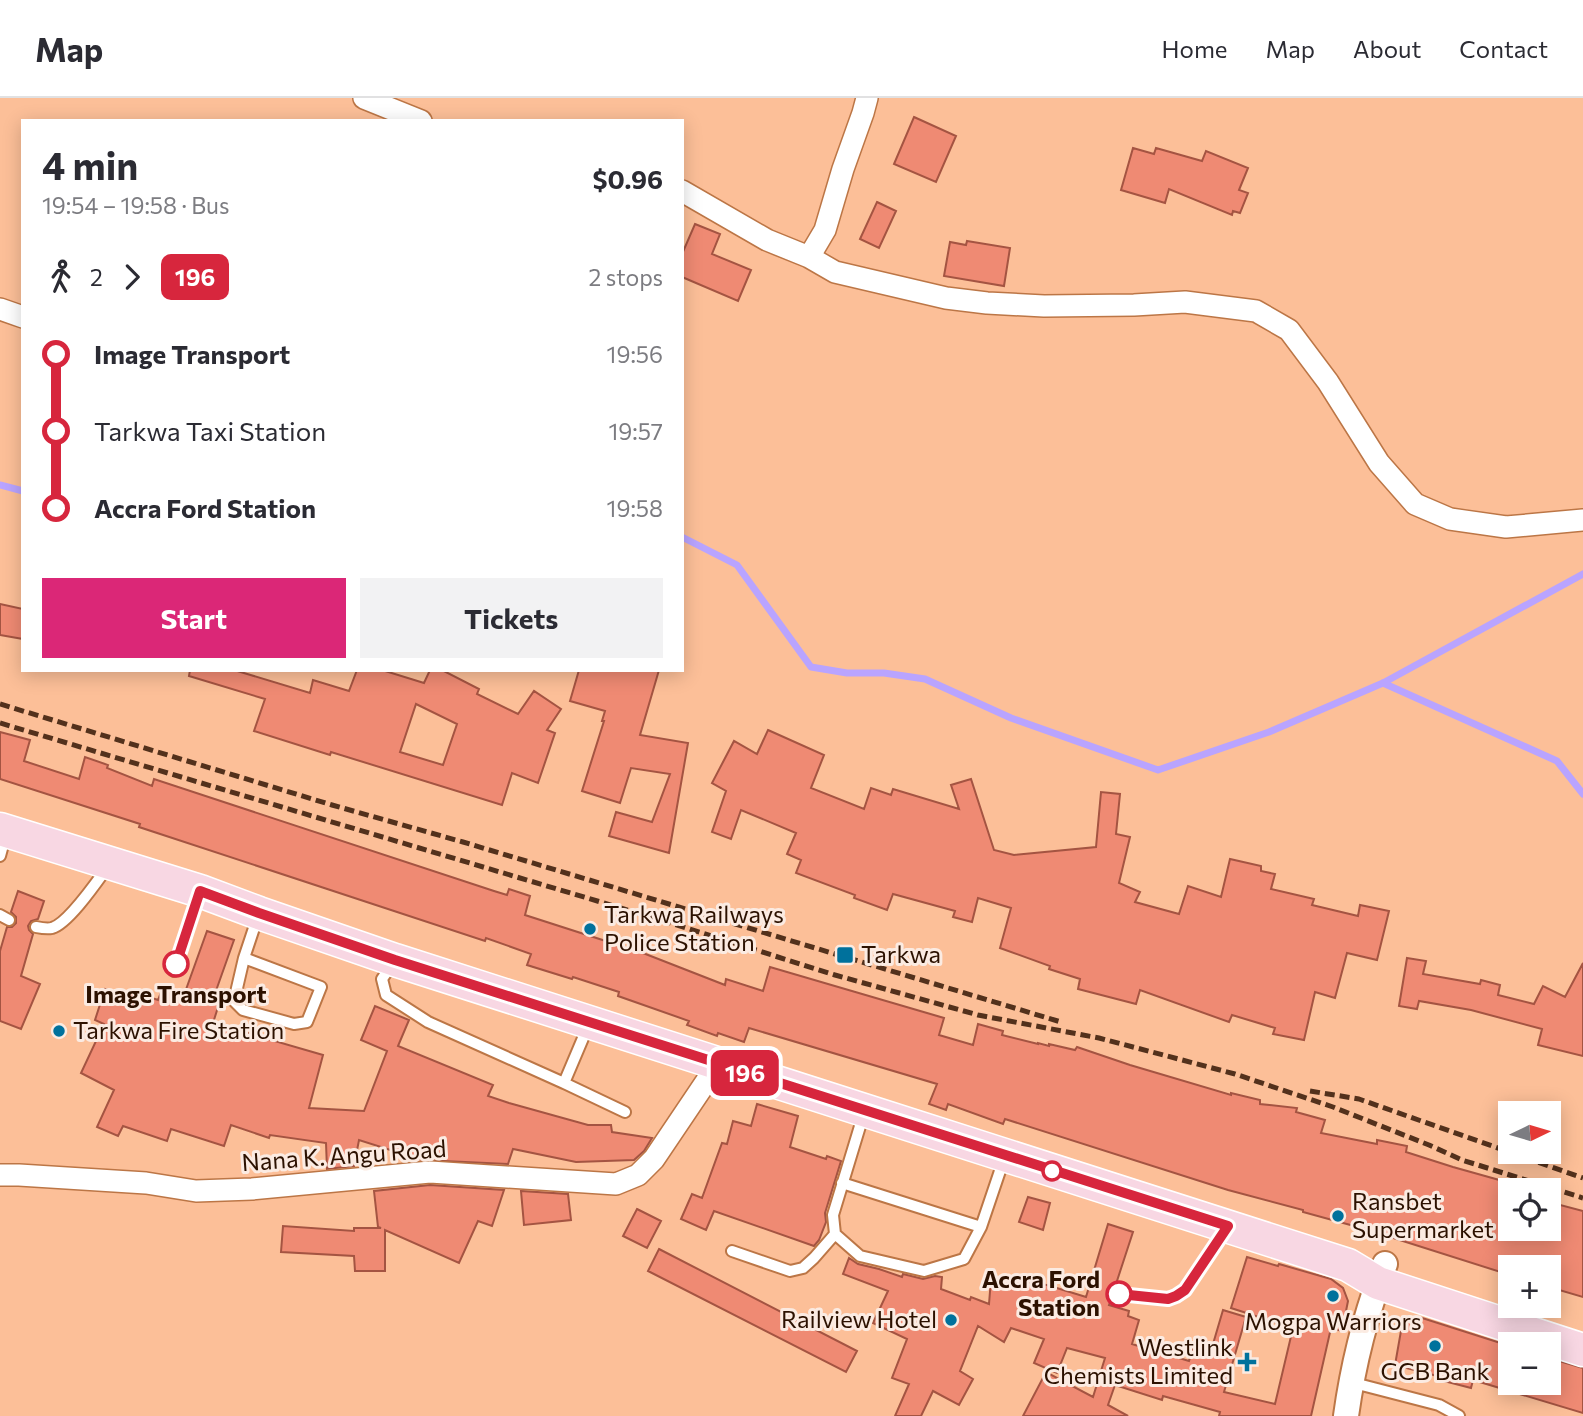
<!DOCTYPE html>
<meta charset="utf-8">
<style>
:root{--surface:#fff;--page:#f2f2f3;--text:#2b2b33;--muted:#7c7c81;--line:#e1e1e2;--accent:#db2777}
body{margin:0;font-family:Commissioner,sans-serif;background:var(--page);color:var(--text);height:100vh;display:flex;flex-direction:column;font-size:26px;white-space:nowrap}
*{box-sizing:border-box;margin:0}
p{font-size:23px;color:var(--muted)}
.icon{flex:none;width:38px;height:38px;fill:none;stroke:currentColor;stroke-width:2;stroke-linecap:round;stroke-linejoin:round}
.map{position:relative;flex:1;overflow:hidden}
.drawer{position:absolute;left:21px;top:21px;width:663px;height:553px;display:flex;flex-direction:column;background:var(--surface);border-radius:0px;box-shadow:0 4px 18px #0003}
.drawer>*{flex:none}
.badge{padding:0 14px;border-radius:10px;font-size:24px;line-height:46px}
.needle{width:46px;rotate:85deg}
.buttons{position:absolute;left:1498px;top:1003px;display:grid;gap:14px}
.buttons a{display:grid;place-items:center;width:63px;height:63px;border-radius:0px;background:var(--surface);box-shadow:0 4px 18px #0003;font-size:35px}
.map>.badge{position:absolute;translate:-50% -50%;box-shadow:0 0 0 4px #fff}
.legs{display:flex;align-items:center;gap:10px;height:77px;padding:0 21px;font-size:23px}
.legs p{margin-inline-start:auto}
.headline{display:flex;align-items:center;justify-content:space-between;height:119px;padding:0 21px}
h1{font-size:38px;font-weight:700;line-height:52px}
.primary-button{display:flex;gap:14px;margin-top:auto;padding:14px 21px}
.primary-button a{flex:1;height:80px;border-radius:0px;background:var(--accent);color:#fff;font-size:28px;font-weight:700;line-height:80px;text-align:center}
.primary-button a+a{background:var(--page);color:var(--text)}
ul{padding:0 21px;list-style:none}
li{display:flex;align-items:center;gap:24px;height:77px;font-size:26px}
li i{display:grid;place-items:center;width:10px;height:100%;margin:0 9px;background:currentColor}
li i::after{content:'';width:18px;height:18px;margin:-9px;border:5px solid;border-radius:50%;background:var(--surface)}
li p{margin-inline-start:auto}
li:first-child i{background:linear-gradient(#0000 50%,currentColor 0)}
li:last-child i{background:linear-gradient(currentColor 50%,#0000 0)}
header{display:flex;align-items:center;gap:42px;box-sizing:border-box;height:98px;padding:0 35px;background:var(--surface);border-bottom:2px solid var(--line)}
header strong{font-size:33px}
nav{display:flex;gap:38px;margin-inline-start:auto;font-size:24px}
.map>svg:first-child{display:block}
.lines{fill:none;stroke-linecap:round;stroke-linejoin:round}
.stream{stroke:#b9a4ff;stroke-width:7}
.building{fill:#ef8a73;stroke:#a45442;stroke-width:2;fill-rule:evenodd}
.service-casing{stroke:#bc7646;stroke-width:14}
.minor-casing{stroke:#bc7646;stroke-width:24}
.tertiary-casing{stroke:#bc7646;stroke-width:28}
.primary-casing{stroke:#fff;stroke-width:35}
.service{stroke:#fff;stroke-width:10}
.minor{stroke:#fff;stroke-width:21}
.tertiary{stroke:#fff;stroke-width:24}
.primary{stroke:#f8d7e3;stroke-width:32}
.rail{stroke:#53311c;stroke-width:5;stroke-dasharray:10 5;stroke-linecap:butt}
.line-1-casing{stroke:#fff;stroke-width:16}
.line-1{stroke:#d7263d;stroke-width:10}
.poi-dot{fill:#00719c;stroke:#fbebe2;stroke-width:2.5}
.stop-1-dot{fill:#fff;stroke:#d7263d;stroke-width:3.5}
.labels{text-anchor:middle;stroke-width:6;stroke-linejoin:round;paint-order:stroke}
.poi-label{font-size:24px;fill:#2c1100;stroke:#fbebe2;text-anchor:start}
.stop-label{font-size:24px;font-weight:bold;fill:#2c1100;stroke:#fbebe2}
.street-label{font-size:24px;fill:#2c1100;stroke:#fbebe2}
</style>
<header>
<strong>Map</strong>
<nav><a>Home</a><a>Map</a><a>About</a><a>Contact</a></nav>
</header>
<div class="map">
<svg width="1583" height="1318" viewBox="0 0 1583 1318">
<rect width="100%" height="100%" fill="#fcbf98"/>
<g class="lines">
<path class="stream" d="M0,387L23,393
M682,439L737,467L811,569L847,575H884L925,581L1011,620L1158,672L1269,634L1383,585L1583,476
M1383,585L1557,663L1583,696"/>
</g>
<path class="building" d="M914,19L956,38L936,84L894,66Z
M1133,50L1154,56L1156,50L1202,63L1206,53L1248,70L1239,92L1248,95L1240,115L1233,113L1232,117L1169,91L1165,105L1121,92Z
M877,104L896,113L879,150L860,141Z
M695,126L720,136L712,156L751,172L738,203L682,179V156Z
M967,143L1010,150L1004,188L944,178L950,144L966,147Z
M0,506L23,511V541L0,537Z
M190,572H234L310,595L313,582L349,593L357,572H382L424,585L430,572H442L479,591L477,596L518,616L534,593L561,611L547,632L555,635L538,685L512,675L502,707L331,654L330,657L254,633L265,601L189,578ZM416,606L457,626L443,667L400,654Z
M579,572H659L640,637L688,645L669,755L609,738L616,714L652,724L670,676L631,670L620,705L582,693L604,623H602L605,613L570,603Z
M768,632L824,657L811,690L864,711L871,690L891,697L893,691L959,711L951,687L971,681L994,752L1014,757L1096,749L1101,694L1120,696L1116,736L1130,739L1119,785L1140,794L1135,804L1179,816L1188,788L1221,799L1230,761L1261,768V773L1275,776L1271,791L1314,801L1312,807L1358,818L1360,807L1389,813L1377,862L1347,855L1335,900L1315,894L1304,942L1273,936L1275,930L1232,917L1229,924L1140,892L1136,906L1078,891L1080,881L1049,871L1050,868L1000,850L1011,810L978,800L972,824L953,819L955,813L893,796L887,812L854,800L855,797L796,775L801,762L787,756L796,735L741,712L731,741L712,734L726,693L712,685L734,643L757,656Z
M0,634L30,642L24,663L79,681L85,659L108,667L107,670L152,688L154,681L494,793L507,797L509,791L530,798L525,817L643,855L725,887L726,881L763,893L770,869L944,920L939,937L973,947L978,926L1003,933L1002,937L1038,946V945L1049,948V946L1075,952L1077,949L1130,967L1231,997V995L1260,1002V1006L1297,1010L1296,1014L1325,1022L1321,1035L1377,1046V1042L1407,1048L1406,1054L1453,1069L1510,1085L1506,1099L1510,1101V1130H1549V1104L1583,1113V1199L1549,1189V1169H1510V1177L1365,1131L1303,1114V1112L1228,1092L1005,1021L1003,1026L948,1006L946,1012L929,1006L937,986L749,930L744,944L718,935L717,938L687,927L689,923L618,898L619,894L573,879L572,881L527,867L531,856L486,840L485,843L139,729L140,726L0,681Z
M18,793L44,803L38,821L31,823L28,828L29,832L33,836L21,878L40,886L21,931L0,923V853L7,829H12L16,825V819L11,814Z
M207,833L234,842L212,904L219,906L213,925L323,957L309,1010L364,1013L387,953L361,942L375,908L409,922L398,948L493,987L488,998L509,1005L588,1027H611L612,1034L652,1040L644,1053L634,1062L576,1064L513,1051L508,1066L422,1062L359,1042L354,1068L327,1071L326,1045L270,1037L269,1040L231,1027L224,1048L171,1031L167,1043L123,1028L118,1038L97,1029L114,992L81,975L104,926L95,922L105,891L129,899L131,893L158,902L163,889L184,897Z
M1407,860L1426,863L1423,876L1480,886L1481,882L1500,887L1498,897L1534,906L1543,888L1565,899L1583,865V958L1538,947L1542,931L1471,912L1419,903L1417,911L1399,908Z
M757,1006L798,1018L790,1049L826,1061L827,1058L841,1063L825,1115L826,1124L819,1142L814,1148L714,1113L706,1132L681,1121L692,1096L702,1100L722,1045L727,1046L733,1023L751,1028Z
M430,1087L504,1092L492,1128L478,1123L459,1165L385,1132V1173H355L354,1158L281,1154L283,1128L354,1133V1130H381L378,1129L374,1093Z
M521,1093L568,1096L571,1122L524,1127Z
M1028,1099L1050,1105L1043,1132L1019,1124Z
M637,1111L661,1123L647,1150L623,1138Z
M1108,1126L1133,1134L1115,1189L1111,1195L1112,1199L1109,1207L1129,1213L1128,1218L1139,1222L1132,1246L1189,1263L1196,1240L1213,1246L1223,1212L1246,1219L1224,1294L1275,1306L1293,1230L1231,1210L1247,1159L1278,1168L1279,1166L1331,1181L1343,1190L1348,1203L1342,1233L1331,1230L1311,1318H1219L1220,1314L1163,1298L1162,1302L1115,1287L1108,1307L1128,1318H1023L1046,1274L1093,1299L1105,1260L1067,1250L1057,1275L1034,1265L1044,1241L1011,1230L1004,1244L978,1228L960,1273L973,1281L959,1307L933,1293L921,1318H895L909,1286L892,1280L907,1241L873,1225L888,1193L843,1176L849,1160L858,1166L879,1171L902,1179L903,1176L923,1181L935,1178L942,1179L941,1191L970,1202L971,1199L989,1206L991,1181L1047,1187L1086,1199Z
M659,1151L857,1253L846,1274L648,1173Z
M1419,1219L1510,1248V1284H1549V1260L1583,1270V1315L1473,1282L1471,1290L1444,1283L1445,1280L1395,1267L1402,1227L1405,1222L1409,1220Z"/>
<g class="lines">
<g class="service-casing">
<path id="service" d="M0,758L6,736
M0,817L9,822
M36,829C41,830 47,831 52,830C69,825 98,782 109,767
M244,860L321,889L307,924L294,926L243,912L234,903L244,860L258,818
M393,865L382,881L386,897L428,924L564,985
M174,873L199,795
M589,926L564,985L625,1014
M864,1015L833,1117L835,1136L860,1158L924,1173L964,1161L981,1129L1004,1061
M842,1085L981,1129
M732,1153L790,1173L803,1170L814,1160L835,1136
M1119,1196L1168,1201L1176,1198L1185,1192L1226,1131
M1350,1284L1439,1307L1459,1318"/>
</g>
<g class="minor-casing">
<path id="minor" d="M364,0L421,23
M682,93L767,142L809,159L835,174L946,200L987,205L1044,208L1134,207L1185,204L1256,213L1289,232L1328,284L1379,365L1415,406L1450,421L1506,429L1583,422
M809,159L825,132L843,71L863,15L867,0
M0,211L23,219
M0,1077H19L146,1085L196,1093L252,1091L430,1074L616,1086L638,1077L654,1061L718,966"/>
</g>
<g class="tertiary-casing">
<path id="tertiary" d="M1346,1318C1353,1267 1366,1215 1385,1166"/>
</g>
<g class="primary-casing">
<path id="primary" d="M0,731L200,793L259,815L395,862L1348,1167L1378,1185L1583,1252"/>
</g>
<use href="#service" class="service"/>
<use href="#minor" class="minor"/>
<use href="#tertiary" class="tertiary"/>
<use href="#primary" class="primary"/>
<path class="rail" d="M0,606L332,707L463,744L1061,924
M0,625L661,822L835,877L978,917L1099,940L1235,976L1333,1009L1429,1047L1462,1062L1583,1100
M1310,993L1359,1001L1583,1080"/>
</g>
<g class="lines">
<g class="line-1-casing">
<path id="line-1" d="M176,866L200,793L259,815L395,862L1228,1128L1185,1192L1176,1198L1168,1201L1119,1196"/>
</g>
<use href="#line-1" class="line-1"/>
</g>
<g class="poi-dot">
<circle cx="590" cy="831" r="7"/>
<rect x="836" y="848" width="18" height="18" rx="3.5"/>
<circle cx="59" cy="933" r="7"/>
<circle cx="1338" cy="1118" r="7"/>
<circle cx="1333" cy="1198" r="7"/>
<circle cx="951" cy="1222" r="7"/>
<circle cx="1435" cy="1248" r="7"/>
<path d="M1243.5 1253.5h7v7h7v7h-7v7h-7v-7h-7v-7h7z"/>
</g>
<g class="stop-1-dot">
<circle cx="176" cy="866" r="12"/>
<circle cx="1052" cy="1073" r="9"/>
<circle cx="1119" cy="1196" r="12"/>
</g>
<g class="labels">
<g class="poi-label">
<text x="604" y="825">Tarkwa Railways<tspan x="604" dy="28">Police Station</tspan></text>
<text x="861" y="865">Tarkwa</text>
<text x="73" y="941">Tarkwa Fire Station</text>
<text x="1352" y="1112">Ransbet<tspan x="1352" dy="28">Supermarket</tspan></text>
<text x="937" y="1230" text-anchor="end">Railview Hotel</text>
<text x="1333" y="1232" text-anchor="middle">Mogpa Warriors</text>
<text x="1233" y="1258" text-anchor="end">Westlink<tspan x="1233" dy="28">Chemists Limited</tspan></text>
<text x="1435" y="1282" text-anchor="middle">GCB Bank</text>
</g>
<g class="stop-label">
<text x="176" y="905">Image Transport</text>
<text x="1100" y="1190" text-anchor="end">Accra Ford<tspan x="1100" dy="28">Station</tspan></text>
</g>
<g class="street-label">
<text transform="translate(344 1058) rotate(-4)" y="8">Nana K. Angu Road</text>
</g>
</g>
</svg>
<div class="buttons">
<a><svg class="needle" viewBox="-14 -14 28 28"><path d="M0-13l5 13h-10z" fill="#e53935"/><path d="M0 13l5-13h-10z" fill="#7c7c81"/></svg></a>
<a><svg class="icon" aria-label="locate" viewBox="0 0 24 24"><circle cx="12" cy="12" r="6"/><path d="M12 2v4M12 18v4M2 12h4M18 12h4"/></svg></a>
<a>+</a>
<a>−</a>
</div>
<b class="badge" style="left:745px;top:975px;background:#d7263d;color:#fff">196</b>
<section class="drawer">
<div class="headline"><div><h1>4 min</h1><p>19:54 – 19:58 · Bus</p></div><b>$0.96</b></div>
<div class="legs"><svg class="icon" aria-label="walk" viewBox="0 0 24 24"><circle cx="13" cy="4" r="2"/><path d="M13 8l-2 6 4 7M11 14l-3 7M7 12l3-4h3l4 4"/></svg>2<svg class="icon" aria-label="forward" viewBox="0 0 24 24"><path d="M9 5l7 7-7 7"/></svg><b class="badge" style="background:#d7263d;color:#fff">196</b><p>2 stops</p></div>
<ul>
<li><i style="color:#d7263d"></i><b>Image Transport</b><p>19:56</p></li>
<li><i style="color:#d7263d"></i><span>Tarkwa Taxi Station</span><p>19:57</p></li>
<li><i style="color:#d7263d"></i><b>Accra Ford Station</b><p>19:58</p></li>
</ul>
<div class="primary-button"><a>Start</a><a>Tickets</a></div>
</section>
</div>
